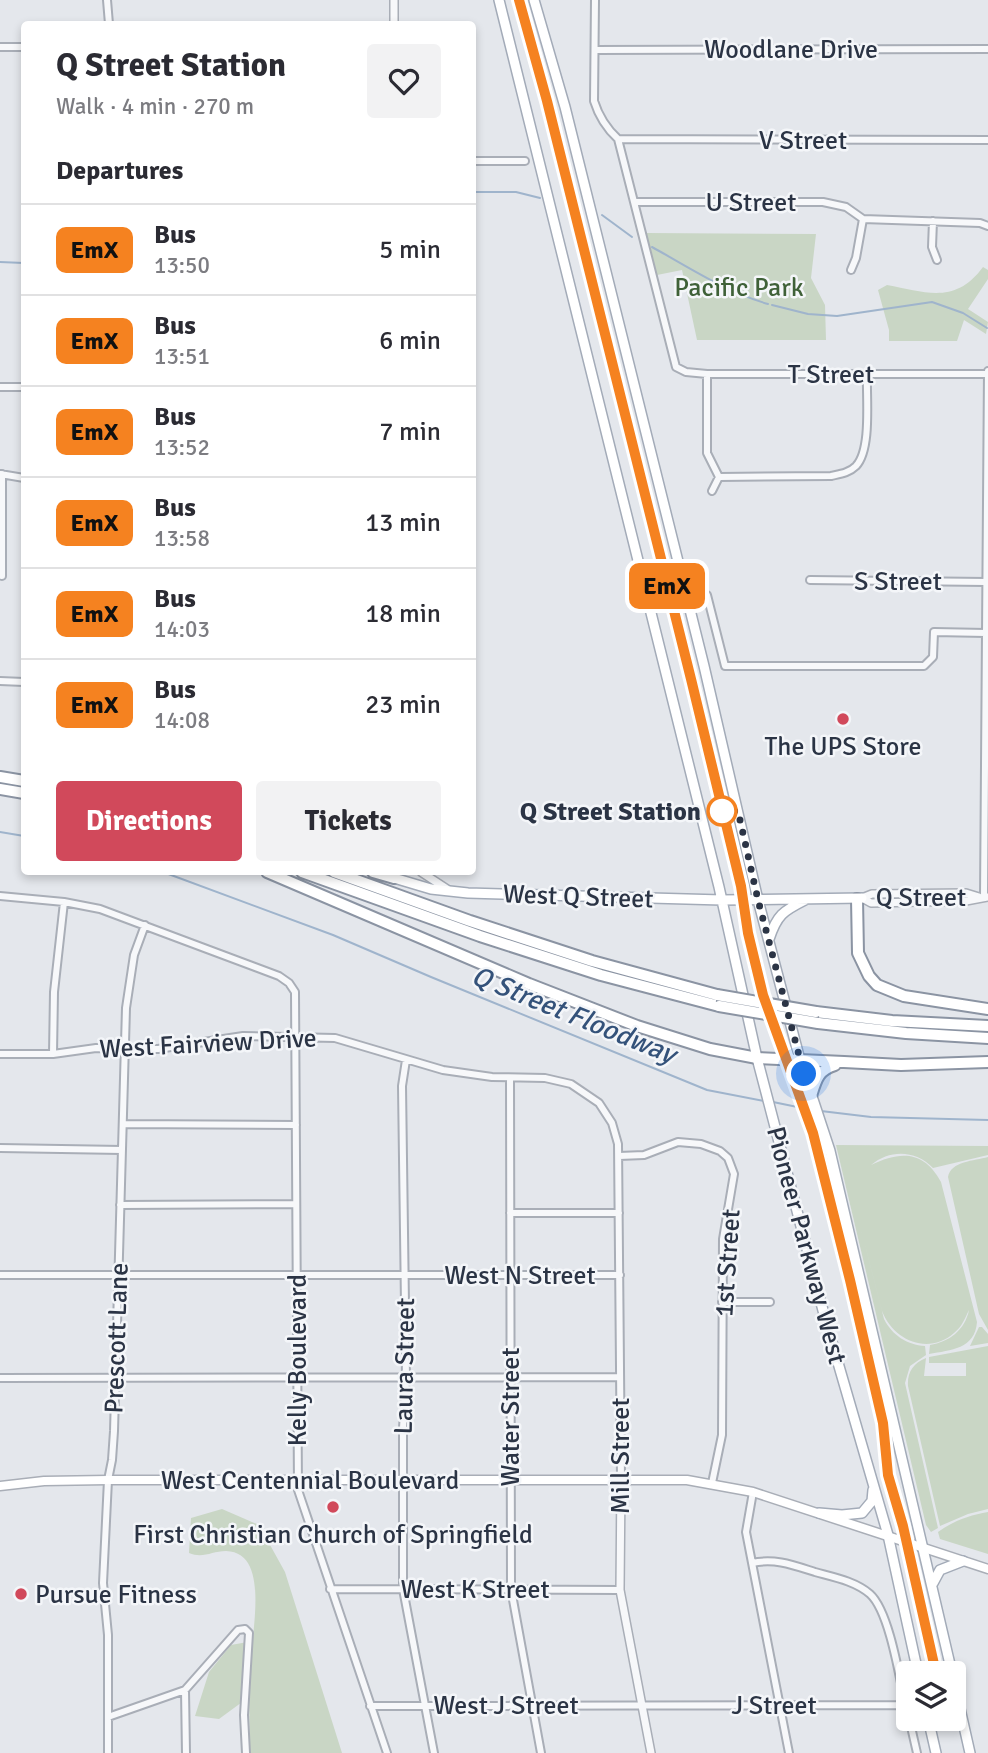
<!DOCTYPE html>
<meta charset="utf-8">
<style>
:root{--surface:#fff;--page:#f2f2f3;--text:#2b2b33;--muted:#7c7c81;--line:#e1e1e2;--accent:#d1495b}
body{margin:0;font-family:Signika,sans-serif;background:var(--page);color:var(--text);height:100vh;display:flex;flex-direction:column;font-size:26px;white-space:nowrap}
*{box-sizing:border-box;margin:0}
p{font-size:23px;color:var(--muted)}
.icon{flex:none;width:38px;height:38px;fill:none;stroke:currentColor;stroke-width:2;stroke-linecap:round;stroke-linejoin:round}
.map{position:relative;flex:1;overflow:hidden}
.panel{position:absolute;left:21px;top:21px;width:455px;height:854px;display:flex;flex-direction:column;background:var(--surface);border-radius:7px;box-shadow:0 4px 10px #0003}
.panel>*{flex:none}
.badge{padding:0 14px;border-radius:10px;font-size:24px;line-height:46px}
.fabs{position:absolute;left:896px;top:1661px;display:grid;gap:14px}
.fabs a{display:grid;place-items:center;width:70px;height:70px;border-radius:7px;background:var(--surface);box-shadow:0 4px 10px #0003;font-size:35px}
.you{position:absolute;width:35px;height:35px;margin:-18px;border:5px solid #fff;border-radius:50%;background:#1a73e8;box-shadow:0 0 0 10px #1a73e833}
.map>.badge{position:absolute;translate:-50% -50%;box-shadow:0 0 0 4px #fff}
h2{padding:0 35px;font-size:26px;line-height:63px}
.round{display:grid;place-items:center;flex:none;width:74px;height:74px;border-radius:7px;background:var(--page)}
.head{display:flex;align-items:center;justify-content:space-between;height:119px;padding:0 35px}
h1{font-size:33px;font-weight:800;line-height:52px}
.button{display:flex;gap:14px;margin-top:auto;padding:14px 35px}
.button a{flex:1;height:80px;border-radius:7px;background:var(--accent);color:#fff;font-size:28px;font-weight:800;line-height:80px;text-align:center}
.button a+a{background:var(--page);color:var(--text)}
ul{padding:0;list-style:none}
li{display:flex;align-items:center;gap:21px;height:91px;padding:0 35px;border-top:2px solid var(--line)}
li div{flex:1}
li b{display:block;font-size:26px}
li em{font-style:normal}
li .badge{min-width:77px;font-weight:700;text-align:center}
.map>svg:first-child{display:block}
.green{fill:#c9d6c5}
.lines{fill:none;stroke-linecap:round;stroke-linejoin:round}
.stream{stroke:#9fb4cc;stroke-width:2}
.minor-casing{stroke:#a9aeb7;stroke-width:10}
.tertiary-casing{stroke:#a9aeb7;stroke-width:10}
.secondary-casing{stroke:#a9aeb7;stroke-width:11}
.primary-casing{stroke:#a3abb8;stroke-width:12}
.motorway-casing{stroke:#8b94a3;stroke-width:14}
.minor{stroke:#f7f8fa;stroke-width:6}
.tertiary{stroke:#f7f8fa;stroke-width:7}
.secondary{stroke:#fff;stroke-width:8}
.primary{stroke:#fff;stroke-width:9}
.motorway{stroke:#fff;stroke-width:10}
.motorway-bridge-casing{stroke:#8b94a3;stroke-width:14;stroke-linecap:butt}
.motorway-bridge{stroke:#fff;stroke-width:10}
.line-casing{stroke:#fff;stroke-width:16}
.line{stroke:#f58220;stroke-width:10}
.walk{stroke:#2b3445;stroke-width:7;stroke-dasharray:0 12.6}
.poi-dot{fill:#d1495b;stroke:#f4f6f9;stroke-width:2.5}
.stop-dot{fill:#fff;stroke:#f58220;stroke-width:3.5}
.labels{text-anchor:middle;stroke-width:5;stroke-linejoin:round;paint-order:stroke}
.street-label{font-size:26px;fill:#2b3445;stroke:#f4f6f9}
.park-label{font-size:26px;fill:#3f6138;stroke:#f4f6f9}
.poi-label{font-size:26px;fill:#2b3445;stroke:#f4f6f9}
.stop-label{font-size:26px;font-weight:bold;fill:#2b3445;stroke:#f4f6f9;text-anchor:end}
.water-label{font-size:28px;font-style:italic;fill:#34527a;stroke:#f4f6f9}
</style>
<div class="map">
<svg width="988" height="1753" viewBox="0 0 988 1753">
<rect width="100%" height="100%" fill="#e4e7ec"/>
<path class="green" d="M646,233L816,234L811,278L825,305L826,340H697L682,270L657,275Z
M983,267L988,270V279L968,309L988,322L986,334L964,320L957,341H889V330L878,290L887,285C926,292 955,305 983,267Z
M836,1145L988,1146V1155L933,1168C916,1150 890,1149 871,1165C899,1152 923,1149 941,1182L977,1322C975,1349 951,1350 929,1354L930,1345C949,1342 965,1330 969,1310C965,1318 962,1327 954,1333C928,1356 893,1340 882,1311L851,1190L884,1319C892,1335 907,1345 925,1346L926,1355L910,1366L905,1383L938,1528L931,1532L926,1525Z
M988,1157V1330L979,1314L948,1177C951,1161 974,1161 988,1157Z
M979,1327H982L988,1334V1343L970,1346Z
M988,1346V1509L968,1514L940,1526L908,1386C907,1373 913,1363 926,1358L924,1376H966V1363H929V1357Z
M222,1509L259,1525L285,1572L342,1753H250L249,1697L219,1719L195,1716L209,1672L231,1645L253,1641C254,1616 266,1552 226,1551C212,1551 203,1559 189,1553L191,1518Z
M988,1512V1554L940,1539L938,1532C953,1521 970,1515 988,1512Z"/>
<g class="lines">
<path class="stream" d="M472,192H516L540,198
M602,215L632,237
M572,217L581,215
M652,247C690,268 726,292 768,304
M0,262L24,263
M772,305L808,314L837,316L932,302L963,313L987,328
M0,832L24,836
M163,872L333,935L431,977L707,1090L764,1101
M773,1102L812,1110
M821,1111L871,1117L988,1120"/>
<g class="minor-casing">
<path id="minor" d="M107,0L109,24
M595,0L594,101C599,117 606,128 618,139L676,367L686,372L707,374H988
M0,47H24
M595,50L988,49
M618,139L988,140
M472,161H525
M635,202H823L846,207L863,219L980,223L988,226
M933,221L932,247L937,260
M851,270L856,258L863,219
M707,374V453L719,477L831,476C840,474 849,473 856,466C872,449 866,397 867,374
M0,387H24
M0,474L24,478
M712,491L719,477
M2,576V474
M810,580L986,582
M707,595L725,666H924L933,657L934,632L986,633
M0,681L24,682
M0,896L64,902L100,909L279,976L289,983L295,992L298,1490L387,1753
M984,897L988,371
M0,1054H53L96,1048L158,1049L243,1036L335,1038L443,1070L492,1077L545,1078L571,1084L599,1103L612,1123L618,1144L621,1479
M53,1054L54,992L64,902
M406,1060L402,1086L406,1378L403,1428V1589L434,1753
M510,1078L511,1589L541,1753
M123,1124L296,1125
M0,1148L122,1150
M619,1156L644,1155L678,1142L701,1144L720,1151L728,1158L734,1174L723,1239L722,1435L712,1483
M120,1205L296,1204
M510,1213H619
M0,1275H620
M722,1302H770
M0,1378L620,1377
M753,1492L746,1532L789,1753
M752,1563C775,1558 793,1565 815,1572C833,1577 855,1581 870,1594C891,1613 901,1688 908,1717
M330,1589L620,1590
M185,1690L186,1753
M370,1706L905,1705
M108,1717L185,1690L238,1630L245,1629L249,1633L244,1715L246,1753
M909,1718L917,1753
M108,1753V1635L103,1583L108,1480L112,1460L114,1431L126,1008L134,955L145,925"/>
</g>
<g class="tertiary-casing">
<path id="tertiary" d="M394,24V0
M421,872L447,889
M862,898L871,903L966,901L988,897
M862,898L872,894L966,893L979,897
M621,1479L620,1590L651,1753"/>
</g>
<g class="secondary-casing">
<path id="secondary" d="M0,1486L44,1481L108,1480H687L753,1492L988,1569"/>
</g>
<g class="primary-casing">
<path id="primary" d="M499,0L719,887L757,1058L825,1318L888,1535L918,1673
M534,0L565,107L704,666L758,900L800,1060L830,1151L952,1673
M394,878L431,889L468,893L722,900L862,898
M769,939C777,915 783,911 805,900
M819,1513L842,1515L862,1513L872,1501L873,1490
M933,1583L940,1570L963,1561
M954,1682L970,1753
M928,1718L936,1753"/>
</g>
<g class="motorway-casing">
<path id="motorway" d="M0,777L24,781
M0,789L24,793
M267,872L529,984L637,1026L710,1049L757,1058L844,1062L901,1065L988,1062
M302,872L480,936L601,975L719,1006
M334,872L470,921L592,961L717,995
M373,872L394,878
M857,899L858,953L869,976L877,985L904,996L988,1009
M816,1012L892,1021L988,1026
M818,1023L906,1033L988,1038
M811,1096C816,1080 818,1070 835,1065"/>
</g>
<use href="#minor" class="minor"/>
<use href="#tertiary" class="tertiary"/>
<use href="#secondary" class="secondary"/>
<use href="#primary" class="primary"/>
<use href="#motorway" class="motorway"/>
<g class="motorway-bridge-casing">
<path id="motorway-bridge" d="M717,995L816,1012
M719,1006L818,1023"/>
</g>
<use href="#motorway-bridge" class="motorway-bridge"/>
</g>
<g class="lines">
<g class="line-casing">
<path id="line" d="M519,0L547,101L691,679L741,886L748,933L763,995L813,1133L850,1280L883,1423L888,1475L903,1526L936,1673"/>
</g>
<use href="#line" class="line"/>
<path class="walk" d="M722,811H738L758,900L804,1074"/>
</g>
<g class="poi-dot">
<circle cx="843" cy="719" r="7"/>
<circle cx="333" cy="1507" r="7"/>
<circle cx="21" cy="1594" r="7"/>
</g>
<circle class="stop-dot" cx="722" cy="811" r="14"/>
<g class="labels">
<g class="street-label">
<text x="791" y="58">Woodlane Drive</text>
<text x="803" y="149">V Street</text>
<text x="751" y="211">U Street</text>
<text x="831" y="383">T Street</text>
<text x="898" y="590">S Street</text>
<text transform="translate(578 896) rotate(2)" y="9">West Q Street</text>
<text x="921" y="906">Q Street</text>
<text transform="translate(208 1043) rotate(-3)" y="9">West Fairview Drive</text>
<text transform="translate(807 1245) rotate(75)" y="9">Pioneer Parkway West</text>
<text transform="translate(727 1263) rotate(-86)" y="9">1st Street</text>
<text x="520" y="1284">West N Street</text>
<text transform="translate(116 1338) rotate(-88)" y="9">Prescott Lane</text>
<text transform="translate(297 1360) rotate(-90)" y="9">Kelly Boulevard</text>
<text transform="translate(404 1366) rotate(-89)" y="9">Laura Street</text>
<text transform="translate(510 1417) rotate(-90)" y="9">Water Street</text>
<text transform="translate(620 1456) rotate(-90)" y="9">Mill Street</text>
<text x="310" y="1489">West Centennial Boulevard</text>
<text x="475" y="1598">West K Street</text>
<text x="506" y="1714">West J Street</text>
<text x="774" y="1714">J Street</text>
</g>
<g class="park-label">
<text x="739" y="296">Pacific Park</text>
</g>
<g class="poi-label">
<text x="843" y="755">The UPS Store</text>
<text x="333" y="1543">First Christian Church of Springfield</text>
<text x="35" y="1603" text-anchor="start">Pursue Fitness</text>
</g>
<g class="stop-label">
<text x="701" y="820">Q Street Station</text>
</g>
<g class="water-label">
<text transform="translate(574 1014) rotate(22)" y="10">Q Street Floodway</text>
</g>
</g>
</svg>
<div class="fabs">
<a><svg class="icon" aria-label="layers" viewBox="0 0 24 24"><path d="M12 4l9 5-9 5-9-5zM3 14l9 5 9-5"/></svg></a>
</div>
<div class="you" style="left:804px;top:1074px"></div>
<b class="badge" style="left:667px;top:586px;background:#f58220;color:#111">EmX</b>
<section class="panel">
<div class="head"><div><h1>Q Street Station</h1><p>Walk · 4 min · 270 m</p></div><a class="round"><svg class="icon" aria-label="heart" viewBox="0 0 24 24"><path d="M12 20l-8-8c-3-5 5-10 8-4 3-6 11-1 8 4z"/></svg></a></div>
<h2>Departures</h2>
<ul>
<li><span class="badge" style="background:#f58220;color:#111">EmX</span><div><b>Bus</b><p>13:50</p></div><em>5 min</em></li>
<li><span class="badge" style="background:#f58220;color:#111">EmX</span><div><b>Bus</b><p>13:51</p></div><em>6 min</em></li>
<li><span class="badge" style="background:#f58220;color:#111">EmX</span><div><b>Bus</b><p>13:52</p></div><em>7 min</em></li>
<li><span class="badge" style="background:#f58220;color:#111">EmX</span><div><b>Bus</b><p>13:58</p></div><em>13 min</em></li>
<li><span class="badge" style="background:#f58220;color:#111">EmX</span><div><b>Bus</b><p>14:03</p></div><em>18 min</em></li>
<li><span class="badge" style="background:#f58220;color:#111">EmX</span><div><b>Bus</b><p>14:08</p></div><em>23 min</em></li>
</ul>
<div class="button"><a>Directions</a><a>Tickets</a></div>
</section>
</div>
